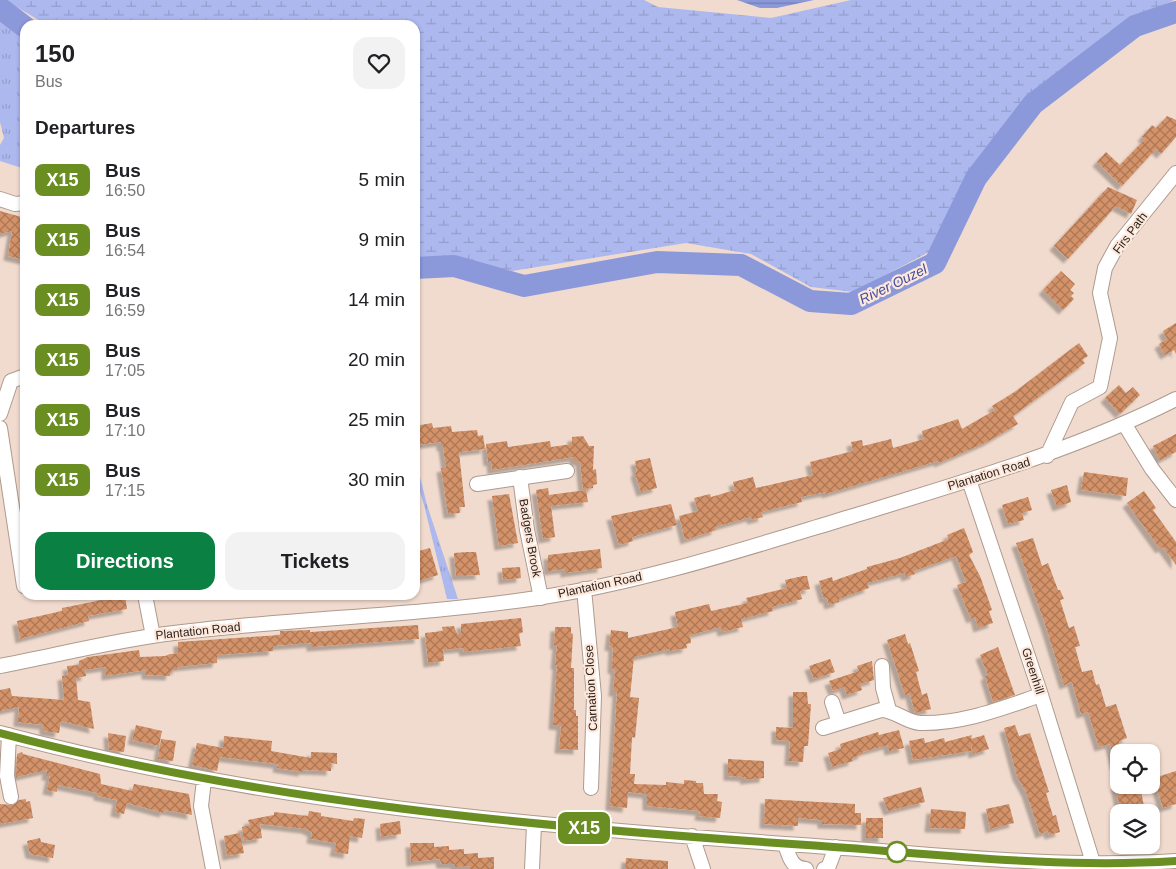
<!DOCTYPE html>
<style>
:root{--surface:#fff;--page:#f2f2f2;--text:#202124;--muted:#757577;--accent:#0b8043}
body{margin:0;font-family:Arial,sans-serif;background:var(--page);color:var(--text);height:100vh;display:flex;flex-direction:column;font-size:19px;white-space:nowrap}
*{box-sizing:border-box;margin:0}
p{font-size:16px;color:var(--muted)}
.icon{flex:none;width:28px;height:28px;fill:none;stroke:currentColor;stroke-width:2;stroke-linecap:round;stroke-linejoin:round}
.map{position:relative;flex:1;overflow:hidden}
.panel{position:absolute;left:20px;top:20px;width:400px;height:580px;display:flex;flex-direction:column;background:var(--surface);border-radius:15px;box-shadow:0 1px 4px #0004}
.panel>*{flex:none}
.badge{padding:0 10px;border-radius:8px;font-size:18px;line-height:32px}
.controls{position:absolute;left:1110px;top:744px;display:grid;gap:10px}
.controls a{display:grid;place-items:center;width:50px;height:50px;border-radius:10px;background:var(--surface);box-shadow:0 1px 4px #0004;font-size:25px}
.map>.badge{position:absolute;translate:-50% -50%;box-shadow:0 0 0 2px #fff}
h2{padding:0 15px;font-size:19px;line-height:45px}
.round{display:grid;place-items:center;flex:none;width:52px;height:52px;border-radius:15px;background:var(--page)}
.head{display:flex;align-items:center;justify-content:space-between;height:85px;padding:0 15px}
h1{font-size:24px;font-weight:700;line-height:38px}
.primary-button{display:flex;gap:10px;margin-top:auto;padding:10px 15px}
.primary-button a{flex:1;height:58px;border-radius:15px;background:var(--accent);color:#fff;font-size:20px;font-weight:700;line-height:58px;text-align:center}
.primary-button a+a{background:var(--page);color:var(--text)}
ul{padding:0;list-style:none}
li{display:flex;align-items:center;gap:15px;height:60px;padding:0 15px}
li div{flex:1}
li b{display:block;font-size:19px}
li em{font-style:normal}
li .badge{min-width:55px;font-weight:700;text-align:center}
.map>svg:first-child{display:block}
.grass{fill:url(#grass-tufts)}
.wetland{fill:url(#wetland-marsh)}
.water{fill:url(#water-rules)}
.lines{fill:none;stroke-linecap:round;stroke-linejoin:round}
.river{stroke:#8b99da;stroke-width:22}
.building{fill:url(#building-cross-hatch);filter:url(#shadow)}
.minor-casing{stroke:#ae9a8e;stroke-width:16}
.minor{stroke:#fff;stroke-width:14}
.line-casing{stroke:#fff;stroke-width:11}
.line{stroke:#6b8e23;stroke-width:8}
.stop-dot{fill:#fff;stroke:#6b8e23;stroke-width:2.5}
.labels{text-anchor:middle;stroke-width:4.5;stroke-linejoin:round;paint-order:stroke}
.street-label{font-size:12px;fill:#271f1a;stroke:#fee8db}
.water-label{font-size:14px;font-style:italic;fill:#434d9c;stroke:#fee8db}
</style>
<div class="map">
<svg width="1176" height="869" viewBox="0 0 1176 869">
<defs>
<pattern id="grass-tufts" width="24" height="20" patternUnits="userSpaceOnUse" patternTransform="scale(1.25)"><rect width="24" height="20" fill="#acb8ee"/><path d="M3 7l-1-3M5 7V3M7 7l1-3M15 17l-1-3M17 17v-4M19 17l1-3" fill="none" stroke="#949ecc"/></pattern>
<pattern id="wetland-marsh" width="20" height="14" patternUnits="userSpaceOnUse" patternTransform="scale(1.25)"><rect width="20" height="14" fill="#acb8ee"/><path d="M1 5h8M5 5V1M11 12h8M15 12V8" fill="none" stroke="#949ecc"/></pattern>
<pattern id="water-rules" width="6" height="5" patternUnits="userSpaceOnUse" patternTransform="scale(1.25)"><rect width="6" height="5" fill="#8b99da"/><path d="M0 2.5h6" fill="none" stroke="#727cb0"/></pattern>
<pattern id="building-cross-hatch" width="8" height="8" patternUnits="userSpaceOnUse" patternTransform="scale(1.25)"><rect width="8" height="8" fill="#d49269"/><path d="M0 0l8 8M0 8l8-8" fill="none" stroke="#ac7756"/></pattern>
<filter id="shadow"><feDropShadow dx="-4.5" dy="4.5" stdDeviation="1" flood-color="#0004"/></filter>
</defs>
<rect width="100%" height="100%" fill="#f1dbce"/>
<path class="grass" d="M0,21L25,39V169L0,161V145L4,138L0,122Z
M415,457L427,505L458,599H447L424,505L415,476Z"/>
<path class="wetland" d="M5,0H644L658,7L771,18L851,0H1174L1109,32L1028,100L972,173L929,252L853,292L811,287L751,254L686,243L512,271L455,258L415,257V25H47Z"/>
<path class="water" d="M737,0H814L777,8H760Z"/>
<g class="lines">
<path class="river" d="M0,8L25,27
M415,268L454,266L524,286L657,262L741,265L810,301L851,304L935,263L976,178L1033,104L1135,26L1176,12"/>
</g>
<path class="building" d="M1167,116L1176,120V137L1161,154L1156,149L1122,186L1097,162L1106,152L1120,165L1145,139L1142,137L1152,125L1156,128Z
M1108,187L1137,200L1131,214L1116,206L1068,259L1054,246Z
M0,211L25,218V260L8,256L12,231L0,234Z
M1061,271L1075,284L1070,290L1074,293L1071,296L1074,299L1063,310L1043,290Z
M1176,323V354L1174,350L1165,355L1159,344L1167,339L1163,331Z
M1079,343L1088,356L1082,360L1085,363L1013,416L1018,424L987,442L939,463L938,461L826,494V492L801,497L802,502L761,512L763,517L752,520L751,517L715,527L716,530L685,540L679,516L698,511L694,498L710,494L711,497L735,490L733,482L753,477L756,488L813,475L810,462L853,451L851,442L862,440L863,446L891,439L893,448L924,439L922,431L958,419L962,429L995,410L992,406L1016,391Z
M1119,385L1126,393L1133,387L1140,395L1120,414L1105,398Z
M432,423L433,428L451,426L452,432L477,430L478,436L483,435L485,449L459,452L465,507H459L460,513L448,514L441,468L446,467L443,446L441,447V442L417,445L415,426Z
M1176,434V452L1160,460L1153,446Z
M583,436L589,446H594L593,470L596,469L597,484L593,485V488L583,489L580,461H574V457L492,470L491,461L488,462L486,444L507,441L508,447L550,441L551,447L572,444V437Z
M650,458L657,488L641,492L635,473L637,471L635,461Z
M1084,472L1128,478L1126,496L1081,490Z
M1067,485L1071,502L1057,507L1051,490Z
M548,488L549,495L586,490L588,502L551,506L555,537L543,539L536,490Z
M1144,491L1156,508L1153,510L1176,542V565L1163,547L1160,549L1127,503Z
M509,494L518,543L499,546L492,496Z
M1028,497L1032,510L1022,513L1024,520L1008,524L1002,505Z
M671,504L677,525L632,537L633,541L619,545L611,516Z
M964,528L973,552L969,555L980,576L992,610L989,611L993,623L978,628L975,617L971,619L957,585L966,582L956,556L914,571L915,574L906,577L905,573L867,583L869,588L839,599V602L829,605L827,598L824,599L819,581L832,577L833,581L867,569V567L900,558L949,539L947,535Z
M1033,538L1042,566L1048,563L1058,590H1060L1064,599L1060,600L1069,628L1074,626L1080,646L1075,647L1082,672L1092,670L1096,685L1099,684L1106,707L1116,704L1127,738L1119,741V765L1115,766L1110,744L1099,747L1088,712L1081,714L1072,682L1064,685L1045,624L1016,543Z
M430,548L438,575L415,582V552Z
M600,549L602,568L565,573V569L548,571V555Z
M467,552H476L480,575L456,576L454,553Z
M520,567L521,578L503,580L502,568Z
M803,576H807L810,589L800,591L802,599L772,607L773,611L741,619L743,627L722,632L721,627L690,635L691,643L686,644L687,648L670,651V649L634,657L630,697L639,698L635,738L632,737L630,774H635L634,784L666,785V782L684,784V780L696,781V783H703L704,794H718L717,801L722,802L720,818L699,816L700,811L647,806V794L628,792L627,808L610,806L617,692H613L615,670L612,669L613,647L609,646L611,630L628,632V638L678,627L675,612L709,604L711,611L748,603L746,598L787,588L785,580Z
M101,595H125L127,609L88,616L89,621L20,639L17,621L62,611V608L102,600Z
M521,618L523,632L519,634L521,646L464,652L463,648L443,650L444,661L428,663L425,633L443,631L442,627L454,626L457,634L461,633V624Z
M418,625L419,639L311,647V643L273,646V651L217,655V663L177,667V670H171L170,676L146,675V670L106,676V667L85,670L86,676L76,678L78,700L90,702L94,729L61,721L59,733L44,731V725L18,722L19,707L0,711V690L10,688L12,696L64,700L62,676L68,675L67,666L79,665V661L88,657L139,650L140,657L165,656L170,654H178V642L280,635V631L310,630V632Z
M555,627H571V633L573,634L571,668H574V710H576V716H578V750L559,749L561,726L553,725L557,665H555L557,645H554Z
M905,634L908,644L910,643L919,671L916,672L922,695L927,693L931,709L915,713L910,694L905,695L887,640Z
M998,647L1015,695L993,702L985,676L988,675L980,655Z
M830,659L835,672L814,679L809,666Z
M872,661L874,680L860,684L862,690L847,695L844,687L833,691L829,681L859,671L857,666Z
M793,692H807L808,704H811L808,746H804L803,762L789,761L790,741L776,740V727L793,728Z
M136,725L162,731L159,746L132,740Z
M1015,725L1019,736L1030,733L1049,792L1046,793L1053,816L1056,815L1060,832L1049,835L1048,831L1040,834L1026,792L1017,776L1004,728Z
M899,730L904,748L889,751L888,745L862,752L863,754L852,758L853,761L832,767L828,753L841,749L840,744L878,732L879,735Z
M108,733L126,736L124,752L109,750Z
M972,735L971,739L984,735L989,749L973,754L971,744V751L913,760L909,741L924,738L925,743L944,738L945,742Z
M224,736L272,741L271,751L311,758V752L337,753V764L331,763V771L303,770V772L277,768L278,764L220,757L217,771L192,765L197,743L223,748Z
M161,739L176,741L173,761L158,759Z
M22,752L23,754L100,774L101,784L132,791L134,784L189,794L192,815L165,810L164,813L127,803L124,814L115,812L117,800L98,796V793L58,785L57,792L47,790L50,776H46L47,770L16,777L17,754Z
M728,759L764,761V778L744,780L745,777L728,776Z
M1176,771V804L1163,808L1154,778Z
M1115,785H1140L1145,812H1121Z
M921,787L925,802L888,811L883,798Z
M26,799V802L30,801L33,818L0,824V804L13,805L19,800Z
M765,799L855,804V813H861V825L822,824V820L798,818V826L764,824Z
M1009,804L1014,823L990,829L986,809Z
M931,809L966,812L965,829L929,828Z
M309,811L321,813V816L353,821L354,818L365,819L362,838L350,836L348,854L334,852L336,843L311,839L312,832L306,829L260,824L262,838L244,841L242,827L250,825L248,820L274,815V812L308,816Z
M866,818H883V838H866Z
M400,821L401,834L381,837L380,824Z
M240,833L244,853L227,856L224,836Z
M40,838L41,842L55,845L53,858L30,854L27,841Z
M410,843H434V847L449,846V850L464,849V854L478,853V858L494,857V869H470V866L455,867V864H441L440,859L411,862Z
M626,858L668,861V869H625Z"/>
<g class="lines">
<g class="minor-casing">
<path id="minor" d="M0,199L15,204L25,203
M0,414L11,381L25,376
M1125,425L1152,469L1176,500
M0,428L24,586
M1047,456L1072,402L1100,387L1110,338L1100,293L1105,268L1117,246L1176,173
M520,477L527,530L541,598
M969,480L1041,695L1095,869
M477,484L567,471
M584,589L594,696L591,788
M145,595L153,636
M0,666C58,655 115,640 174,633C295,618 417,616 537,598C644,582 747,548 850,517C962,482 1071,452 1176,399
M882,666L883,688L889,710
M832,702L839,723
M823,728L881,710C895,710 906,722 920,723C963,724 1002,708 1041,695
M0,733C262,803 531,826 801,845C925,853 1051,869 1176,861
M9,735L7,776L11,797
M204,780L201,806L213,869
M692,836L703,869
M785,844C789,856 791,868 806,869
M532,869L534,825
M824,869L828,868L836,847"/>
</g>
<use href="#minor" class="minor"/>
</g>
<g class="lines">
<g class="line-casing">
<path id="line" d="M0,733C265,803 535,827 807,845C929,853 1053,869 1176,861"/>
</g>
<use href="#line" class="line"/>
</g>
<circle class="stop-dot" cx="897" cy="852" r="10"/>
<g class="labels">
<g class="street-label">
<text transform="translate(1130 233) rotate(-53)" y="4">Firs Path</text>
<text transform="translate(989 474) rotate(-17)" y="4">Plantation Road</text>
<text transform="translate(530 538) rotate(80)" y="4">Badgers Brook</text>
<text transform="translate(600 585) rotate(-12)" y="4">Plantation Road</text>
<text transform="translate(198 631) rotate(-6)" y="4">Plantation Road</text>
<text transform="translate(1033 671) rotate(72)" y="4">Greenhill</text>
<text transform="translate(591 688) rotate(-93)" y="4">Carnation Close</text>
</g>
<g class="water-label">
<text transform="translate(893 284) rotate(-26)" y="5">River Ouzel</text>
</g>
</g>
</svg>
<div class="controls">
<a><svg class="icon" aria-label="locate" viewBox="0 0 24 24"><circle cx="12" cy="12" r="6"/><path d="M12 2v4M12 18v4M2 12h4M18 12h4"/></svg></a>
<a><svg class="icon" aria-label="layers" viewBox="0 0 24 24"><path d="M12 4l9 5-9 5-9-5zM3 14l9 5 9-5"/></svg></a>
</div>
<b class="badge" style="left:584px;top:828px;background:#6b8e23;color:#fff">X15</b>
<section class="panel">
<div class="head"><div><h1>150</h1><p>Bus</p></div><a class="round"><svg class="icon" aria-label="heart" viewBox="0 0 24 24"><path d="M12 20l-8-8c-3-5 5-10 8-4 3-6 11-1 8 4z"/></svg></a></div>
<h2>Departures</h2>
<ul>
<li><span class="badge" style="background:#6b8e23;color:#fff">X15</span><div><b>Bus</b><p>16:50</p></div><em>5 min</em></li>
<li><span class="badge" style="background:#6b8e23;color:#fff">X15</span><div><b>Bus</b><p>16:54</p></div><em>9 min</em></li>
<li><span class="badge" style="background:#6b8e23;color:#fff">X15</span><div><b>Bus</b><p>16:59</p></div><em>14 min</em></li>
<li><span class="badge" style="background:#6b8e23;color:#fff">X15</span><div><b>Bus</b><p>17:05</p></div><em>20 min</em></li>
<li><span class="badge" style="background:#6b8e23;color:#fff">X15</span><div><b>Bus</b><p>17:10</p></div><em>25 min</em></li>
<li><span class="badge" style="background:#6b8e23;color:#fff">X15</span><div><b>Bus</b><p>17:15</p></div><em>30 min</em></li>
</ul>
<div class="primary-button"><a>Directions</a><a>Tickets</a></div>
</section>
</div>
